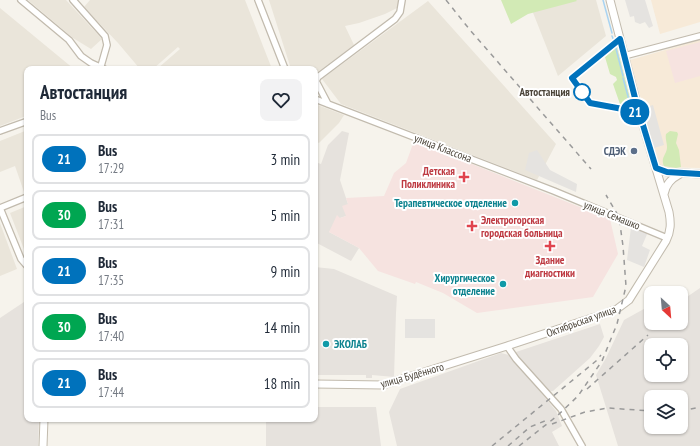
<!DOCTYPE html>
<meta charset="utf-8">
<style>
:root{--surface:#fff;--page:#f2f2f3;--text:#1f2937;--muted:#747a83;--line:#e0e1e3}
body{margin:0;font-family:"PT Sans Narrow",sans-serif;background:var(--page);color:var(--text);height:100vh;display:flex;flex-direction:column;font-size:15px;white-space:nowrap}
*{box-sizing:border-box;margin:0}
p{font-size:13px;color:var(--muted)}
.icon{flex:none;width:22px;height:22px;fill:none;stroke:currentColor;stroke-width:2;stroke-linecap:round;stroke-linejoin:round}
.map{position:relative;flex:1;overflow:hidden}
.sheet{position:absolute;left:24px;top:66px;width:294px;height:356px;display:flex;flex-direction:column;background:var(--surface);border-radius:8px;box-shadow:0 1px 3px #0004}
.sheet>*{flex:none}
.badge{padding:0 8px;border-radius:13px;font-size:14px;line-height:26px}
.needle{width:26px;rotate:154deg}
.fabs{position:absolute;left:644px;top:286px;display:grid;gap:8px}
.fabs a{display:grid;place-items:center;width:44px;height:44px;border-radius:8px;background:var(--surface);box-shadow:0 1px 3px #0004;font-size:20px}
.map>.badge{position:absolute;translate:-50% -50%;box-shadow:0 0 0 2px #fff}
.round{display:grid;place-items:center;flex:none;width:42px;height:42px;border-radius:8px;background:var(--page)}
.headline{display:flex;align-items:center;justify-content:space-between;height:68px;padding:0 16px}
h1{font-size:19px;font-weight:700;line-height:30px}
ul{padding:0;list-style:none}
li{display:flex;align-items:center;gap:12px;height:50px;margin:0 8px 6px;padding:0 8px;border:2px solid var(--line);border-radius:8px}
li div{flex:1}
li b{display:block;font-size:15px}
li em{font-style:normal}
li .badge{min-width:44px;font-weight:700;text-align:center}
.map>svg:first-child{display:block}
.residential{fill:#eae5da}
.commercial{fill:#f7ead8}
.industrial{fill:#e6e2dd;fill-rule:evenodd}
.medical{fill:#f6e3e0}
.green{fill:#d2eab5}
.parking{fill:#e5e3e0}
.lines{fill:none;stroke-linecap:round;stroke-linejoin:round}
.stream{stroke:#a9d4f2;stroke-width:1.5}
.minor-casing{stroke:#c2bbae;stroke-width:8}
.tertiary-casing{stroke:#c2bbae;stroke-width:9}
.minor{stroke:#fff;stroke-width:5.5}
.tertiary{stroke:#fff;stroke-width:7}
.rail{stroke:#9a9a9a;stroke-width:1.5;stroke-dasharray:5 5;stroke-linecap:butt}
.line-casing{stroke:#fff;stroke-width:9}
.line{stroke:#0072bc;stroke-width:6}
.stop-dot{fill:#fff;stroke:#0072bc;stroke-width:2}
.service-dot{fill:#5c6f8a;stroke:#fff;stroke-width:1.5}
.health-dot{fill:#e0444e;stroke:#fff;stroke-width:1.5}
.culture-dot{fill:#0f9aa8;stroke:#fff;stroke-width:1.5}
.labels{text-anchor:middle;stroke-width:4;stroke-linejoin:round;paint-order:stroke}
.stop-label{font-size:11px;font-weight:bold;fill:#4b4439;stroke:#fff;text-anchor:end}
.street-label{font-size:11px;fill:#4b4439;stroke:#fff}
.service-label{font-size:11px;font-weight:bold;fill:#4e5e75;stroke:#fff;text-anchor:end}
.health-label{font-size:11px;font-weight:bold;fill:#be3a42;stroke:#fff;text-anchor:end}
.culture-label{font-size:11px;font-weight:bold;fill:#0d838f;stroke:#fff;text-anchor:end}
</style>
<div class="map">
<svg width="700" height="446" viewBox="0 0 700 446">
<rect width="100%" height="100%" fill="#f6f3ec"/>
<path class="residential" d="M28,0H66L102,39L91,49L73,38Z
M90,0H245L272,69H157L180,49L178,47L153,69H140L118,43L84,7Z
M269,0H398L399,7L385,14L359,23L345,26L354,45L315,74V69H291Z
M528,0H596L606,36L558,76Z
M428,1L556,144L537,180L341,104L322,79Z
M0,8L74,69H27V117L26,116L0,126Z
M315,104L344,115L339,123L319,143L315,141Z
M25,131L27,137V191L24,192L15,166L0,172V141Z
M27,206V257L10,213Z
M0,223L17,269L0,276Z"/>
<path class="commercial" d="M651,0H700V22L660,34Z
M700,40V168L660,167L630,60Z"/>
<path class="industrial" d="M342,131L349,133L340,180L348,204L346,216L340,218L329,232L359,248L351,261L315,242V162L321,164L328,145Z
M315,267L334,269L397,296L396,313L394,377L372,375V378H366V375H315Z
M700,288V446H618L596,375L606,358L624,320L651,305V323H681V301ZM651,345H681V375H651ZM651,397H681V427H651Z
M27,300V419H39L38,446H0V318Z
M600,324L604,337L599,346L590,358L553,391L547,392L513,353Z
M501,353L509,355L517,363L556,411L562,426L552,432L559,446H397L389,412L400,389Z
M315,407H376L381,446H266V421H257V419H315Z"/>
<path class="medical" d="M700,42V76L675,83L666,51Z
M414,141L610,219L618,254L593,297L477,313L443,293L416,282L415,284L378,271L359,248L329,232L337,215L340,218L346,216L342,206L348,204L346,198L384,196L394,173L406,163Z"/>
<path class="green" d="M501,0H576L577,1L528,14L511,24Z
M617,47L633,110L621,107L613,84L617,80L616,77L610,74L605,57Z
M670,131L677,132L678,134L676,143L679,150L681,167L676,168L664,166C660,157 667,155 667,147C667,142 665,139 666,134Z"/>
<path class="parking" d="M625,0H645L653,26L649,28L645,22L640,24L635,22L634,16L630,17Z
M653,105L664,145L654,148L643,108Z
M537,150L550,170L577,184L576,192L525,170L529,153Z
M631,227L648,232L642,246L650,250L644,267L627,260Z
M405,319H435V338H405Z"/>
<g class="lines">
<path class="stream" d="M603,0L612,33
M612,36L614,41
M615,45L623,76
M623,78L632,111"/>
<g class="minor-casing">
<path id="minor" d="M21,0L69,40L81,56L91,63L104,69
M73,0L105,36L107,45L101,66
M258,0L285,69
M624,56L700,36
M315,99L554,191L667,238
M328,104L317,83L316,81L318,77L395,19L400,12L402,0
M0,131L25,122
M27,197L0,208L21,259L27,266
M507,346L516,359L561,409L582,446"/>
</g>
<g class="tertiary-casing">
<path id="tertiary" d="M656,168L667,172L700,174
M664,194C666,184 671,179 680,174
M315,384L383,385L507,346L604,314L617,309L629,300L666,241C671,231 671,223 669,212L639,112L610,0
M43,446L44,419"/>
</g>
<use href="#minor" class="minor"/>
<use href="#tertiary" class="tertiary"/>
<path class="rail" d="M446,0L470,30L591,169
M587,389L648,335
M681,411L700,407
M552,424L585,412L608,408L651,411
M492,446L596,361L601,355
M508,446L530,427L547,420
M519,446L557,416L578,396L602,361L617,324L626,286L623,246L619,217L606,195"/>
</g>
<g class="lines">
<g class="line-casing">
<path id="line" d="M635,98L620,39L572,78L590,103L639,112L656,168L667,172L700,174"/>
</g>
<use href="#line" class="line"/>
</g>
<circle class="stop-dot" cx="582" cy="92" r="8"/>
<circle class="service-dot" cx="634" cy="151" r="4"/>
<g class="health-dot">
<path d="M462 171h4v4h4v4h-4v4h-4v-4h-4v-4h4z"/>
<path d="M470 220h4v4h4v4h-4v4h-4v-4h-4v-4h4z"/>
<path d="M548 240h4v4h4v4h-4v4h-4v-4h-4v-4h4z"/>
</g>
<g class="culture-dot">
<circle cx="515" cy="203" r="4"/>
<circle cx="503" cy="284" r="4"/>
<circle cx="326" cy="344" r="4"/>
</g>
<g class="labels">
<g class="stop-label">
<text x="570" y="96">Автостанция</text>
</g>
<g class="street-label">
<text transform="translate(443 148) rotate(21)" y="4">улица Классона</text>
<text transform="translate(612 215) rotate(22)" y="4">улица Семашко</text>
<text transform="translate(581 321) rotate(-20)" y="4">Октябрьская улица</text>
<text transform="translate(412 375) rotate(-16)" y="4">улица Будённого</text>
</g>
<g class="service-label">
<text x="626" y="155">СДЭК</text>
</g>
<g class="health-label">
<text x="455" y="175">Детская<tspan x="455" dy="13">Поликлиника</tspan></text>
<text x="481" y="224" text-anchor="start">Электрогорская<tspan x="481" dy="13">городская больница</tspan></text>
<text x="550" y="264" text-anchor="middle">Здание<tspan x="550" dy="13">диагностики</tspan></text>
</g>
<g class="culture-label">
<text x="507" y="207">Терапевтическое отделение</text>
<text x="495" y="282">Хирургическое<tspan x="495" dy="13">отделение</tspan></text>
<text x="334" y="348" text-anchor="start">ЭКОЛАБ</text>
</g>
</g>
</svg>
<div class="fabs">
<a><svg class="needle" viewBox="-14 -14 28 28"><path d="M0-13l5 13h-10z" fill="#e53935"/><path d="M0 13l5-13h-10z" fill="#747a83"/></svg></a>
<a><svg class="icon" aria-label="locate" viewBox="0 0 24 24"><circle cx="12" cy="12" r="6"/><path d="M12 2v4M12 18v4M2 12h4M18 12h4"/></svg></a>
<a><svg class="icon" aria-label="layers" viewBox="0 0 24 24"><path d="M12 4l9 5-9 5-9-5zM3 14l9 5 9-5"/></svg></a>
</div>
<b class="badge" style="left:635px;top:112px;background:#0072bc;color:#fff">21</b>
<section class="sheet">
<div class="headline"><div><h1>Автостанция</h1><p>Bus</p></div><a class="round"><svg class="icon" aria-label="heart" viewBox="0 0 24 24"><path d="M12 20l-8-8c-3-5 5-10 8-4 3-6 11-1 8 4z"/></svg></a></div>
<ul>
<li><span class="badge" style="background:#0072bc;color:#fff">21</span><div><b>Bus</b><p>17:29</p></div><em>3 min</em></li>
<li><span class="badge" style="background:#00a651;color:#fff">30</span><div><b>Bus</b><p>17:31</p></div><em>5 min</em></li>
<li><span class="badge" style="background:#0072bc;color:#fff">21</span><div><b>Bus</b><p>17:35</p></div><em>9 min</em></li>
<li><span class="badge" style="background:#00a651;color:#fff">30</span><div><b>Bus</b><p>17:40</p></div><em>14 min</em></li>
<li><span class="badge" style="background:#0072bc;color:#fff">21</span><div><b>Bus</b><p>17:44</p></div><em>18 min</em></li>
</ul>
</section>
</div>
